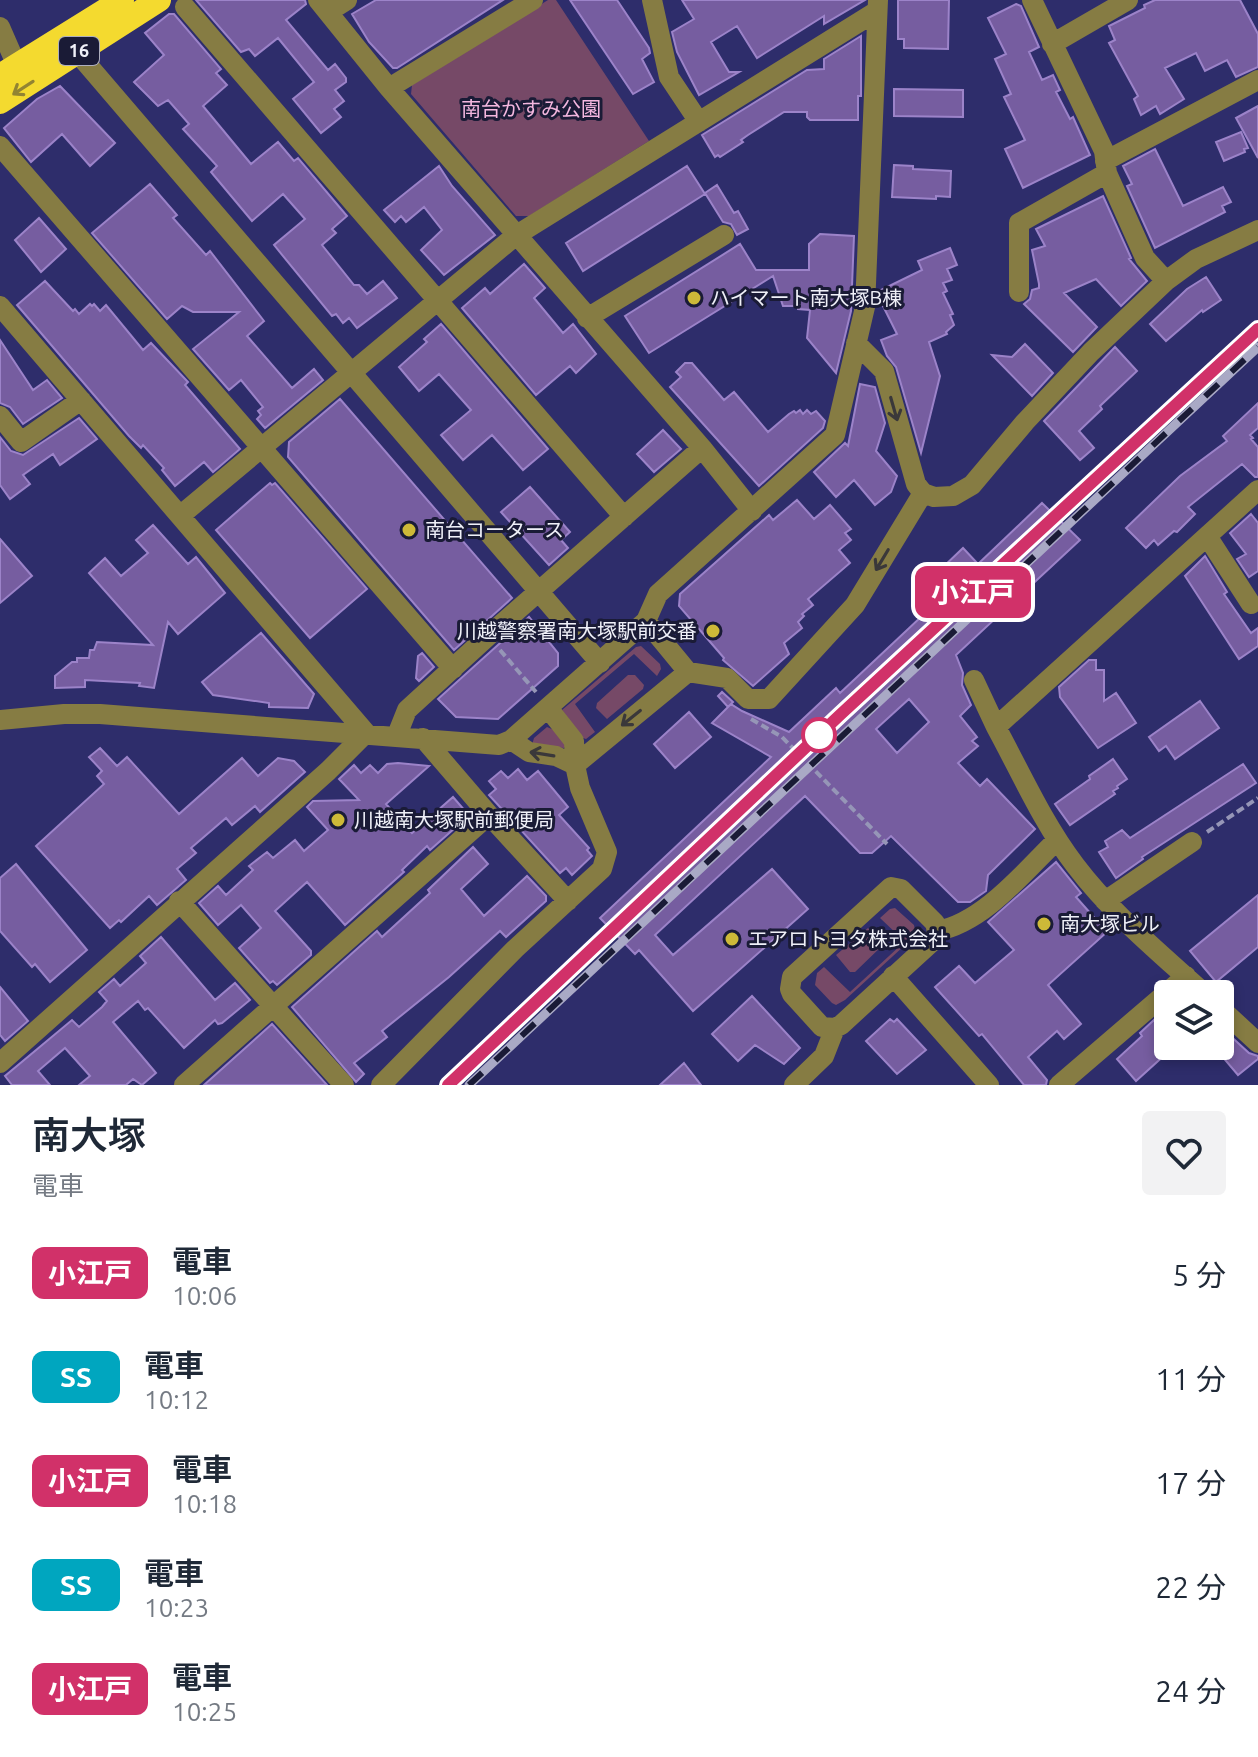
<!DOCTYPE html>
<html lang="ja">
<meta charset="utf-8">
<style>
:root{--surface:#fff;--page:#f2f2f3;--text:#1f2937;--muted:#747a83}
body{margin:0;font-family:Ubuntu,"Noto Sans JP",sans-serif;background:var(--page);color:var(--text);height:100vh;display:flex;flex-direction:column;font-size:30px;white-space:nowrap}
*{box-sizing:border-box;margin:0}
p{font-size:26px;color:var(--muted)}
.icon{flex:none;width:44px;height:44px;fill:none;stroke:currentColor;stroke-width:2;stroke-linecap:round;stroke-linejoin:round}
.map{position:relative;height:1085px;overflow:hidden}
.drawer{display:flex;flex-direction:column;background:var(--surface);flex:1}
.drawer>*{flex:none}
.badge{padding:0 16px;border-radius:12px;font-size:28px;line-height:52px}
.buttons{position:absolute;left:1154px;top:980px;display:grid;gap:16px}
.buttons a{display:grid;place-items:center;width:80px;height:80px;border-radius:8px;background:var(--surface);box-shadow:0 4px 12px #0003;font-size:40px}
.map>.badge{position:absolute;translate:-50% -50%;box-shadow:0 0 0 4px #fff}
.round{display:grid;place-items:center;flex:none;width:84px;height:84px;border-radius:8px;background:var(--page)}
.summary{display:flex;align-items:center;justify-content:space-between;height:136px;padding:0 32px}
h1{font-size:38px;font-weight:600;line-height:60px}
ul{padding:0;list-style:none}
li{display:flex;align-items:center;gap:24px;height:104px;padding:0 32px}
li div{flex:1}
li b{display:block;font-size:30px}
li em{font-style:normal}
li .badge{min-width:88px;font-weight:700;text-align:center}
.map>svg:first-child{display:block}
.green{fill:#764967}
.building{fill:#765da0;stroke:#9c83c9;stroke-width:2;fill-rule:evenodd}
.lines{fill:none;stroke-linecap:round;stroke-linejoin:round}
.path{stroke:#9696b7;stroke-width:4;stroke-dasharray:8 4;stroke-linecap:butt}
.minor{stroke:#867c43;stroke-width:20}
.highway{stroke:#f4da2f;stroke-width:24}
.rail-casing{stroke:#a9a9c5;stroke-width:9}
.rail{stroke:#1a1b36;stroke-width:6;stroke-dasharray:18;stroke-linecap:butt}
.oneway{stroke:#928432}
.oneway2{stroke:#3a383a}
.line-casing{stroke:#fff;stroke-width:18}
.line{stroke:#d13169;stroke-width:12}
.poi-dot{fill:#cdb938;stroke:#1a1b36;stroke-width:3}
.stop-dot{fill:#fff;stroke:#d13169;stroke-width:4}
.labels{text-anchor:middle;stroke-width:6;stroke-linejoin:round;paint-order:stroke}
.shield{fill:#1a1b36;stroke:#afb0be;stroke-width:2}
.shield-label{font-size:18px;font-weight:bold;fill:#eff0f8}
.park-label{font-size:20px;fill:#f4b7df;stroke:#1a1b36}
.poi-label{font-size:20px;fill:#eff0f8;stroke:#1a1b36;text-anchor:start}
</style>
<div class="map">
<svg width="1258" height="1085" viewBox="0 0 1258 1085">
<rect width="100%" height="100%" fill="#2e2d6b"/>
<path class="green" d="M548,0H556L649,141L529,216H516L411,94L412,85Z
M641,646L660,664L661,669L657,676L634,654L575,704L595,732L586,739L580,737L562,710L636,647Z
M628,675H635L644,685L643,689L607,719L596,708L597,703Z
M547,727L554,730L566,745L564,748L532,745L534,738Z
M895,908L914,925L916,935L845,1000L836,1005L832,1003L815,985L817,973L824,967L850,992L902,944L901,938L880,918L890,909Z
M868,928L883,945L855,972H850L836,955Z"/>
<path class="building" d="M196,0H305L306,4L286,20L328,70L335,64L346,78V82L335,90L344,101L334,109L341,117L321,133L293,99L314,82L278,38L255,56L249,49L241,52Z
M376,0H503L397,68H393L369,42L352,14Z
M570,0H617L649,48L650,53L642,59L654,82L633,94Z
M682,0H865L824,24V16L757,58L737,26L711,42L729,72H739L699,95L677,52L672,32L694,19Z
M898,0H949L948,49L904,48V39H898Z
M1155,0H1240L1258,34V67L1236,77L1227,60L1205,71L1196,53L1165,68L1184,99L1160,114L1156,106L1141,115L1134,99L1138,96L1109,43L1115,40L1109,26L1145,8L1144,5Z
M1016,4L1021,6L1039,47L1029,52L1042,80L1053,75L1060,90L1056,92L1070,119L1073,117L1090,155L1023,188L1005,149L1025,140L1004,97L1011,94L995,59L1006,54L988,18Z
M169,14H174L221,69L216,73L227,85L203,106L251,164L278,142L294,161L298,158L347,216L332,229L336,233L322,245L354,285H359L367,294L383,281L397,298L357,328L349,318L343,323L336,314L332,316L274,245L305,219L283,194L252,221L211,172L217,166L183,129L189,124L168,100L158,106L134,82L164,55L145,33Z
M861,36V96H858V120H810L807,117V112H784L748,135L741,140L743,142L720,157L718,155L715,157L702,135L807,70L824,69V59Z
M60,86L115,143L90,166L62,134L31,162L4,128L37,99Z
M894,89L963,90V117L894,116Z
M1258,106V158L1236,118Z
M1241,132L1248,148L1244,149L1245,152L1224,161L1216,142Z
M1155,149L1183,206L1223,187L1231,202L1222,206L1225,212L1155,248L1127,186L1132,184L1123,166Z
M894,165L913,166V169L951,171L950,197L936,196V199L892,197Z
M439,166L452,186L495,235L444,275L421,250L442,230L424,207L406,222L401,216L395,222L384,210Z
M687,166L705,194L583,271L566,243Z
M150,184L177,215L173,218L206,255L210,251L264,321L247,336L292,388L314,369L323,380L265,428L257,419L261,415L258,411L263,407L241,380L229,390L193,349L239,312H193L182,306L167,319L92,233Z
M717,185L734,213L738,211L748,229L737,235L731,224L723,222L705,193Z
M1103,196L1131,258L1129,259L1147,281L1121,306L1096,279L1064,293L1097,327L1073,352L1024,304L1030,299L1032,290L1039,288V284L1032,250L1045,246L1036,229Z
M39,218L66,249L41,272L15,240Z
M820,234L854,236L851,311L836,373L807,338L810,310L798,309V306H783L773,276L649,353L625,316L740,244L756,270H809V244Z
M950,248L957,265L947,269L952,280L943,283L947,291L943,293L953,314L950,315L954,325L946,332L947,334L929,342L940,376L921,453L896,367L887,356L881,340L897,334L878,296L879,291L922,270L918,261Z
M524,264L545,288L534,298L563,333L573,324L596,354L576,373L570,366L536,395L462,308L485,288L490,294Z
M1206,277L1221,300L1203,312L1202,310L1166,341L1150,324L1187,289Z
M45,281L73,311L75,309L79,314L90,304L92,306L94,304L100,311L106,305L143,350L151,343L188,382L185,385L240,449L213,472L204,462L175,486L162,470L164,468L143,445L141,448L129,436L17,305Z
M441,324L548,449L523,470L492,435L463,460L441,435L471,410L439,374L419,391L399,367L427,342L424,339Z
M0,340L33,390L47,380L62,398L23,424L10,407L0,403Z
M1025,344L1053,373L1032,396L992,355L1012,357Z
M1115,347L1137,371L1100,406L1102,409L1079,431L1094,448L1080,460L1044,421Z
M685,363H692L724,400L734,392L768,432L789,414L794,411L796,413L800,410L803,414L807,410L811,414L816,411L825,421L823,428L759,486L670,387L681,377L676,372Z
M860,384L875,387L885,423L876,451L897,476L891,492L875,505L854,480L836,497L814,472L845,443L848,446Z
M340,399L512,598L454,650L288,457L289,442Z
M1258,403V428L1250,435L1253,438L1251,439L1258,447V477H1255L1242,464L1188,507L1195,514L1177,532L1174,531L1158,545L1154,540L1146,548L1126,528L1180,476L1227,441L1223,436Z
M79,418L97,439L60,465L53,454L23,475L30,484L10,499L0,485V437L11,451L23,455Z
M663,430L681,449L654,472L637,454Z
M270,483L272,485L275,483L367,589L310,638L216,530Z
M530,487L570,532L561,540L568,548L549,565L501,512Z
M797,500L814,519L830,505L851,529L845,533L851,540L839,550L850,563L808,599L813,605L802,614L804,616L798,622L802,628L784,643L789,654L753,686L723,660L724,658L679,606L680,594L769,515L773,520Z
M1042,503L1080,540L956,655L963,673L962,685L971,705L960,716L977,737L972,741L978,746L958,763L980,786L987,779L1035,829L988,875L986,891L970,902H958L891,836L872,853H860L805,796L655,935L673,955L772,869L808,909L693,1011L639,950L635,954L600,918L771,757L712,723L731,704L728,707L718,696L722,692L733,702L731,704L742,711L789,732L836,688L840,693L955,585L940,570L963,548L978,564ZM909,699L929,722L897,753L876,729Z
M1251,514L1258,523V571L1249,577L1237,559L1246,554L1230,533Z
M153,525L188,564L196,557L225,593L178,634L168,622L154,688L139,686L140,683L85,680V687L55,688V676L72,662H77V658H89L90,650H94L97,642L153,645L89,573L105,558L121,576L148,553L136,540Z
M0,539L32,576L0,603Z
M1205,556L1227,592L1224,594L1251,633L1258,628V646L1239,659L1185,576Z
M529,617L558,653V666L498,719L456,717L438,699Z
M261,633L314,694L308,708L269,707V703L213,695L202,682Z
M422,653L434,667L419,681L416,678L418,656Z
M1089,660H1096V670H1104V701L1116,693L1136,723L1098,748L1060,697L1059,687Z
M1200,701L1219,728L1175,759L1166,746L1159,751L1149,737Z
M689,712L711,737L675,768L654,744Z
M100,748L117,766L127,757L179,814L242,758L258,776L278,758L294,761L305,772L260,812L255,806L232,825L226,818L191,848L196,853L177,869L186,880L157,905L149,896L121,922L119,920L110,928L36,846L104,784L97,776L102,771L89,757Z
M1113,759L1127,779L1117,786L1118,788L1113,791L1115,794L1070,825L1055,804L1090,779L1089,776Z
M398,763L429,766L386,804L412,833L453,797L466,812L452,825L455,828L430,850L427,846L402,870L404,872L345,925L307,882L275,911L311,951V955L277,985L273,981L270,983L239,948L261,928L241,905L218,925L199,903L218,886L226,895L253,870L249,866L267,852L273,858L295,840L304,851L328,830L307,807L313,801L359,800L339,779L354,765L361,773L370,765L378,773L387,764Z
M1243,764L1256,783L1142,857L1143,859L1116,878L1099,852L1108,847L1105,841L1122,830L1130,838Z
M518,769L527,780L538,771L568,807L559,815L589,848L587,850L592,856L572,875L566,868L560,873L489,795L496,789L489,781L501,771L508,778Z
M473,847L488,864L461,889L484,916L527,876L546,896V901L506,937L500,931L449,977L382,1031L387,1037L354,1063L364,1074L356,1082L292,1007L377,931L382,937L430,893L428,890Z
M1056,862L1081,893L1076,897L1107,932L1048,985L1081,1024L1064,1039L1057,1031L1028,1057L1047,1080L1046,1085H1024L982,1034L979,1036L935,987L959,966L975,983L1014,950L988,922Z
M16,864L87,950L50,982L35,964L32,967L0,931V878Z
M1258,895V947L1216,982L1190,951Z
M161,937L215,1000L235,983L250,1000L222,1023L218,1024L215,1020L184,1048L148,1008L145,1010L138,1001L113,1022L156,1073L142,1085L133,1079L126,1085H79L90,1076L65,1048L38,1071L50,1085H12L5,1076L72,1020L79,1027L102,1007L107,1001L99,992L114,979L120,986L146,963L140,956Z
M0,987L28,1021L5,1041L0,1035Z
M752,996L800,1048L784,1064L755,1045L738,1061L712,1034Z
M1168,1014V1052L1136,1081L1117,1059L1142,1036L1140,1033L1154,1020L1157,1023Z
M890,1019L894,1022L897,1019L926,1050L897,1074L866,1041Z
M272,1024L327,1085H204Z
M1225,1031L1249,1053L1258,1056V1059L1238,1075L1220,1054V1035Z
M684,1063L701,1085H660Z"/>
<g class="lines">
<path class="path" d="M500,650L536,692
M751,719L782,737L887,844
M1207,832L1258,798"/>
<path class="minor" d="M318,0L389,88L702,448L752,511
M652,0L669,77L699,122
M1032,0L1104,151L1107,173L1145,258L1166,281
M185,7L624,517
M328,12L347,0
M0,27L17,66
M69,43L600,663
M1052,44L1128,0
M389,88L533,0
M0,146L453,669
M1105,161L1258,80
M1019,292V223L1107,173
M0,306L366,733L328,771L0,1063
M587,318L724,235
M856,343L884,371L916,484L923,493L934,497L953,496L972,485L1025,422L1091,352L1166,281L1196,259L1258,230
M0,416L21,442L81,400
M181,515L515,236L877,11
M1207,536L1251,604
M646,621L688,672
M974,680L996,727
M0,720L64,714H100L499,745L511,740L646,621L658,594L835,435L865,307L878,0
M397,735L407,710L488,636L702,448
M423,738L489,815L568,901
M511,740L529,752L556,756L575,765
M575,765L688,672L727,678L748,699H769L855,605L923,493
M891,887L901,889L935,923L937,931L935,939L841,1025L835,1028L822,1027L792,994L790,989L792,977Z
M179,901L344,1085
M1105,901L1192,842
M937,931C983,923 1024,872 1057,840
M893,976L989,1085
M1205,994C1160,953 1112,914 1075,865C1043,823 1021,773 996,727L1258,490
M1220,1008L1258,1043
M184,1085L489,815
M381,1085L515,949L602,869L607,852L580,788L575,765L574,741L548,708
M794,1085L824,1056L835,1028
M1059,1085L1186,976"/>
<path class="highway" d="M0,76L122,0
M0,102L159,0"/>
<g class="rail-casing">
<path id="rail" d="M448,1085L841,714L1258,329
M469,1085L1258,347"/>
</g>
<use href="#rail" class="rail"/>
</g>
<defs><path id="oneway-shaft" d="M-6 0H5M1.5-3L5.5 0L1.5 3" fill="none" stroke-width="1.6" stroke-linecap="round" stroke-linejoin="round" transform="scale(2)"/></defs>
<use class="oneway" href="#oneway-shaft" transform="translate(23 88) rotate(147)"/>
<g class="oneway2">
<use href="#oneway-shaft" transform="translate(894 409) rotate(74)"/>
<use href="#oneway-shaft" transform="translate(882 560) rotate(121)"/>
<use href="#oneway-shaft" transform="translate(631 718) rotate(141)"/>
<use href="#oneway-shaft" transform="translate(542 754) rotate(-171)"/>
</g>
<g class="lines">
<g class="line-casing">
<path id="line" d="M448,1085L841,714L1258,329"/>
</g>
<use href="#line" class="line"/>
</g>
<g class="poi-dot">
<circle cx="694" cy="298" r="8"/>
<circle cx="409" cy="530" r="8"/>
<circle cx="713" cy="631" r="8"/>
<circle cx="338" cy="820" r="8"/>
<circle cx="1044" cy="924" r="8"/>
<circle cx="732" cy="939" r="8"/>
</g>
<circle class="stop-dot" cx="819" cy="735" r="16"/>
<g class="labels">
<rect class="shield" x="59" y="37" width="40" height="28" rx="6"/>
<g class="shield-label">
<text x="79" y="57">16</text>
</g>
<g class="park-label">
<text x="531" y="116">南台かすみ公園</text>
</g>
<g class="poi-label">
<text x="710" y="305">ハイマート南大塚B棟</text>
<text x="425" y="537">南台コータース</text>
<text x="697" y="638" text-anchor="end">川越警察署南大塚駅前交番</text>
<text x="354" y="827">川越南大塚駅前郵便局</text>
<text x="1060" y="931">南大塚ビル</text>
<text x="748" y="946">エアロトヨタ株式会社</text>
</g>
</g>
</svg>
<div class="buttons">
<a><svg class="icon" aria-label="layers" viewBox="0 0 24 24"><path d="M12 4l9 5-9 5-9-5zM3 14l9 5 9-5"/></svg></a>
</div>
<b class="badge" style="left:973px;top:592px;background:#d13169;color:#fff">小江戸</b>
</div>
<section class="drawer">
<div class="summary"><div><h1>南大塚</h1><p>電車</p></div><a class="round"><svg class="icon" aria-label="heart" viewBox="0 0 24 24"><path d="M12 20l-8-8c-3-5 5-10 8-4 3-6 11-1 8 4z"/></svg></a></div>
<ul>
<li><span class="badge" style="background:#d13169;color:#fff">小江戸</span><div><b>電車</b><p>10:06</p></div><em>5 分</em></li>
<li><span class="badge" style="background:#00a6bf;color:#fff">SS</span><div><b>電車</b><p>10:12</p></div><em>11 分</em></li>
<li><span class="badge" style="background:#d13169;color:#fff">小江戸</span><div><b>電車</b><p>10:18</p></div><em>17 分</em></li>
<li><span class="badge" style="background:#00a6bf;color:#fff">SS</span><div><b>電車</b><p>10:23</p></div><em>22 分</em></li>
<li><span class="badge" style="background:#d13169;color:#fff">小江戸</span><div><b>電車</b><p>10:25</p></div><em>24 分</em></li>
</ul>
</section>
